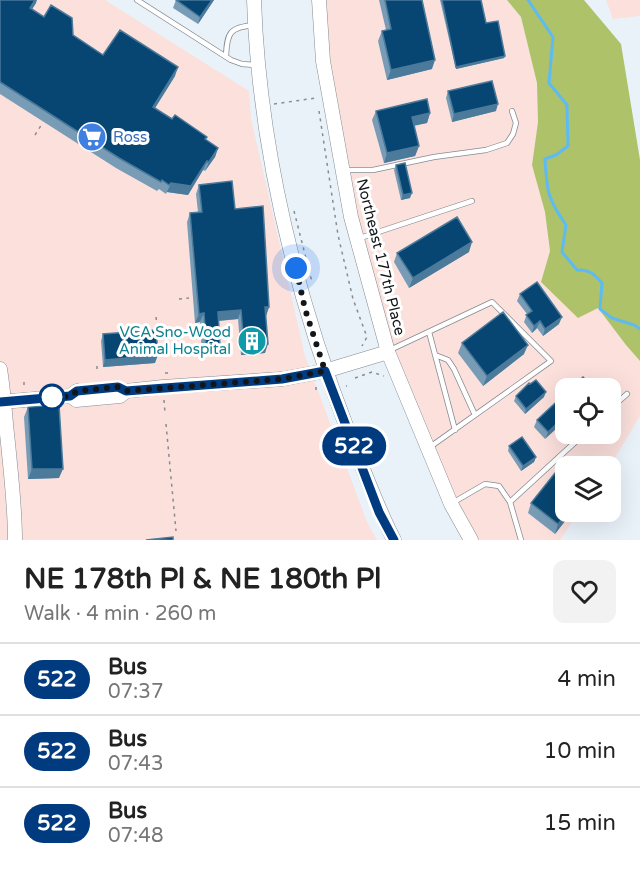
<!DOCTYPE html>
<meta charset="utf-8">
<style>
:root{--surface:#fff;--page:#f2f2f2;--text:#222;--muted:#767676;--line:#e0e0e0}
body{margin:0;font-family:"Varela Round",sans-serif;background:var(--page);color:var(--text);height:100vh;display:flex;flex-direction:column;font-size:22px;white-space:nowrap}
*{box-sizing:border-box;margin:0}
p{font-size:20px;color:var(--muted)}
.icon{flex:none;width:33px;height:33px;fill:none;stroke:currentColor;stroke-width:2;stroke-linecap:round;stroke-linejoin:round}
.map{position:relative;height:540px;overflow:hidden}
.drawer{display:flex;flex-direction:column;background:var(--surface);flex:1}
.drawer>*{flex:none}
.badge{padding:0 12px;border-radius:20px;font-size:21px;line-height:39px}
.tools{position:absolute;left:555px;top:378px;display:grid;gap:12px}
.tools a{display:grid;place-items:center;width:66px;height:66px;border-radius:12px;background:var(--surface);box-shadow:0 6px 24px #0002;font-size:30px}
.you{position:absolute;width:30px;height:30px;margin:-15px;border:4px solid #fff;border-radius:50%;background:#1a73e8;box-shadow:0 0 0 9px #1a73e833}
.map>.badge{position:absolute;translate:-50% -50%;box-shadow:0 0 0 3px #fff}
.round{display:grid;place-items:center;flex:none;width:63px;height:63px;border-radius:12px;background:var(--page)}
.summary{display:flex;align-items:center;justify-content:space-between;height:102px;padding:0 24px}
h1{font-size:28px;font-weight:700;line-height:45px}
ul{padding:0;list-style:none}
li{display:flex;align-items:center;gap:18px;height:72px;padding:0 24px;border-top:2px solid var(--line)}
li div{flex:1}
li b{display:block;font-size:22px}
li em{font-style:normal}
li .badge{min-width:66px;font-weight:700;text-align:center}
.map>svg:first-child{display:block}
.commercial{fill:#fbe0dc;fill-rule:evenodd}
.forest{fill:#adc269}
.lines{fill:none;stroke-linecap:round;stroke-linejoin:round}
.stream{stroke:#5ebbf2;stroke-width:3}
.lane-casing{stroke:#848b91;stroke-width:6}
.secondary-casing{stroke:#848b91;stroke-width:15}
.path{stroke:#878c91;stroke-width:1.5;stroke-dasharray:3 4.5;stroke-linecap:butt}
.lane{stroke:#fff;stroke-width:4.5}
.secondary{stroke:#fff;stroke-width:14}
.wall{fill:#789cb6}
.shaded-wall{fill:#4b7a9a}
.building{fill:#074672;stroke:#4b7a9a;stroke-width:1.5}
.line-casing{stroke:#fff;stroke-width:14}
.line{stroke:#003b80;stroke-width:9}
.walk{stroke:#131618;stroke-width:6;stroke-dasharray:0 10.8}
.stop-dot{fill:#fff;stroke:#003b80;stroke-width:3}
.labels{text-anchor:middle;stroke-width:6;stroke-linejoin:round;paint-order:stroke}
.shop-label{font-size:15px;fill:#366cbe;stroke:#fff;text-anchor:start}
.street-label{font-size:15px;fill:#131618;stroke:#fff}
.culture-label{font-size:15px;fill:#0d838f;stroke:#fff;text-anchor:end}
</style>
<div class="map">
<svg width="640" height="540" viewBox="0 0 640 540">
<rect width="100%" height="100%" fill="#eaf2f9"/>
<path class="commercial" d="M0,0H105L249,91L251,118L305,356L367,522L377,540H0Z
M319,0H507L521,17L537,83L539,104L538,122L532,165L545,212L550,251L541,282L598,308L626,345L640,361V416L610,466H566V512H579L560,540H471L388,352L351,217ZM566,388H610V434H566Z
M606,0H640V16L613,19Z"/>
<path class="forest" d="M507,0H584L621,44L640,160V361L626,345L598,308L578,318L541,282L550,251L545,212L532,165L538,122L537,83L521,17Z"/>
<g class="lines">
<path class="stream" d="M528,0L553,37L549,83L567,105L568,146L556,155L545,159C547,191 547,198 566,225L562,252L577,270C589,269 594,274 602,283L600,309L612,318L634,325L640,329"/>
<g class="lane-casing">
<path id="lane" d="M137,0L231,60L242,64L255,65
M226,56C227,32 230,27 255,25
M345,170H373L434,157L486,150L507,143L513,134L516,123L512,111
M360,238L472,201
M429,332L455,430
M390,350L492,302L551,361L430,447
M435,355L448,360L454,369L475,415
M610,409L627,394
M454,502L485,484L499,486L510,502
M521,540L510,502L584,434"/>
</g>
<g class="secondary-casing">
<path id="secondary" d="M254,0C259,148 295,293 348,431C363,468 376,505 394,540
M319,0L323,61L351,217L388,352L451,504L471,540
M0,369C4,393 5,418 8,443C11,475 15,507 15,540
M71,396L76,400L120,396L126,391L163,387L282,379L325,371L388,352
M0,402L71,396L77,391"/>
</g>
<path class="path" d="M274,104L316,98
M319,111L338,235L353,299L367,337L362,346
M35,135L42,124
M294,211L312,282
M179,299L189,298
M156,317L157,326
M97,366V369
M165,373H169
M355,378L372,372L384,376
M24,385V381
M346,386H347
M316,387V391
M164,400L165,413
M166,424L176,531"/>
<use href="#lane" class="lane"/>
<use href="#secondary" class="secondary"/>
</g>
<path class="wall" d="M0,0L36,3L32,9L103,55L175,76L155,108L172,119L207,137L206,140L218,148L215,157L205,171L203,170L188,195L167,192L166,194L159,189L157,191L116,168L0,94Z
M176,0H214L198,24L173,8Z
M379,0H422L432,69L387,80L378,41L382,31L386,30Z
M440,0H481L486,23L505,56L504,58L456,69Z
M448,91L496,111L452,122L446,98Z
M376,111L430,113L427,123L414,125L419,146L415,156L384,163L372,120Z
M396,165L410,198L401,200L394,170Z
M199,185L235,209L269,307L266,316L265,353L241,355L238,319L219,321L220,346L217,355L202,356L200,322L195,323L187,222L190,213L198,212L196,194Z
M469,252L409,288L394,262L397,253Z
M520,294L559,324L543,336L537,328L532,333L524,322L527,314L517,301Z
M103,334L155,363L103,367L101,341Z
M462,343L524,354L483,386L458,353Z
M530,384L544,397L525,414L514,401L516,396Z
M566,393L545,439L534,427L537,420Z
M28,407L59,478L28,479L24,417Z
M509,446L536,457L534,462L521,471L508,451Z
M531,503L566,512H572L555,534L528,513Z"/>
<path class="shaded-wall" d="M35,0H37L36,3L27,17L30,8Z
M212,0H214L198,24L200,17Z
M505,56L504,58L456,69V67Z
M435,60L432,69L387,80L391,70Z
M178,67L175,76L150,116L153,107Z
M498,104L496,111L452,122L454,114Z
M430,113L427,123L409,127L412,117Z
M419,146L415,156L384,163L387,153Z
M218,148L215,157L205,171L209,162Z
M207,161L203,170L188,195L167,192L166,194L171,183Z
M412,193L410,198L401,200L403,195Z
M472,242L469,252L409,288L413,278Z
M265,307H269L266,316Z
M241,310L238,319L215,321L218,312Z
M204,313L200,322L195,323L199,314Z
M562,317L559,324L543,336L545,329Z
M540,321L537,328L532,333L534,326Z
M268,344L265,353L241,355L244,346Z
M528,345L524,354L483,386L487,376Z
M220,346L217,355L202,356L206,347Z
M158,355L155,363L103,367L105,360Z
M546,392L544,397L525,414L526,409Z
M566,415V420L545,439L548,432Z
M536,457L534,462L521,471L523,466Z
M32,469H63L59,478L28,479Z
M568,512H572L555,534L558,524Z"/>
<path class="building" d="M0,0H35L30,8L44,17L51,5L72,18L73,35L103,55L120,30L178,67L153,107L172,119L175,115L207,137L205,139L218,148L209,162L207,161L191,186L171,183L169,185L162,180L161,182L119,158L0,82Z
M176,0H212L200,17Z
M385,0H422L435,60L391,70L382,31L391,29Z
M442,0H481L486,23L498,21L505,56L456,67Z
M492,81L498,104L454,114L448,91Z
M427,99L430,113L412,117L419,146L387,153L376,111Z
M405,163L412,193L403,195L396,165Z
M232,181L235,209L263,206L269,307H265L268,344L244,346L241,310L218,312L220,346L206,347L204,313L199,314L190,213L202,212L199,185Z
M457,217L472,242L413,278L397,253Z
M537,282L562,317L545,329L540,321L534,326L526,315L532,311L520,294Z
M503,312L528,345L487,376L462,343Z
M156,330L158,355L105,360L103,334Z
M583,377L593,388H571Z
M536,380L546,392L526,409L516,396L529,383L530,384Z
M566,393V415L548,432L537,420Z
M59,405L63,469H32L28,407Z
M522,437L536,457L523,466L509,446Z
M559,468L566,473V512H568L558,524L531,503Z
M173,537V540H146Z"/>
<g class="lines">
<g class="line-casing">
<path id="line" d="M0,402L70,396L77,391L118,387L126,391L282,379L325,371L379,512L394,540"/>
</g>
<use href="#line" class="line"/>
<path class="walk" d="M52,397L48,398L70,396L77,391L118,387L126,391L282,379L325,371L305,309L296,268"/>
</g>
<defs>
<g id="supermarket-disc" transform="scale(1.5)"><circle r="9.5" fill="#3f7fe0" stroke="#fff"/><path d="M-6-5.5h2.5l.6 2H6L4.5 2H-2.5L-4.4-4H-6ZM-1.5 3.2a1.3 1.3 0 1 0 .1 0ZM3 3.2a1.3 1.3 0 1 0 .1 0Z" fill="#fff"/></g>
<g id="building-disc" transform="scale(1.5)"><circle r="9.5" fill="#0f9aa8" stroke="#fff"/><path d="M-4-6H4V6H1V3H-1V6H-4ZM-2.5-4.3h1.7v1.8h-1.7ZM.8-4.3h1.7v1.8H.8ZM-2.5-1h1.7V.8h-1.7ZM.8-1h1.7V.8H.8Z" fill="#fff"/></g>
</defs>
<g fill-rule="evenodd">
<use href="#supermarket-disc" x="92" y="137"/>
<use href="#building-disc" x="252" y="341"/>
</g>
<circle class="stop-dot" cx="52" cy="397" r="12"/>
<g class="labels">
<g class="shop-label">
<text x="113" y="142">Ross</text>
</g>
<g class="street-label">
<text transform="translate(381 257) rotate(76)" y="5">Northeast 177th Place</text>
</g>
<g class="culture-label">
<text x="231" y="337">VCA Sno-Wood<tspan x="231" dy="17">Animal Hospital</tspan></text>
</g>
</g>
</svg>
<div class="tools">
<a><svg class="icon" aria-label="locate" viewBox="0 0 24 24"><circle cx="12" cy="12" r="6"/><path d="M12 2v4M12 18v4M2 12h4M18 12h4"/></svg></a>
<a><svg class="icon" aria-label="layers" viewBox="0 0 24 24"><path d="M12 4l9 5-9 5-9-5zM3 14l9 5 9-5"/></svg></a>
</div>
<div class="you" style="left:296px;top:268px"></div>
<b class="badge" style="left:354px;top:446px;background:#003b80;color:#fff">522</b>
</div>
<section class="drawer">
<div class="summary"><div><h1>NE 178th Pl &amp; NE 180th Pl</h1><p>Walk · 4 min · 260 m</p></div><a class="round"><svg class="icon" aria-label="heart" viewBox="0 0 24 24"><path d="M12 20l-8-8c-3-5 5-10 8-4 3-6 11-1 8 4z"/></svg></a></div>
<ul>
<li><span class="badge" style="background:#003b80;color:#fff">522</span><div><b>Bus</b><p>07:37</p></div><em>4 min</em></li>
<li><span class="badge" style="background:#003b80;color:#fff">522</span><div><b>Bus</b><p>07:43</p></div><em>10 min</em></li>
<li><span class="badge" style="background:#003b80;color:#fff">522</span><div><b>Bus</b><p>07:48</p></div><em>15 min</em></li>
</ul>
</section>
